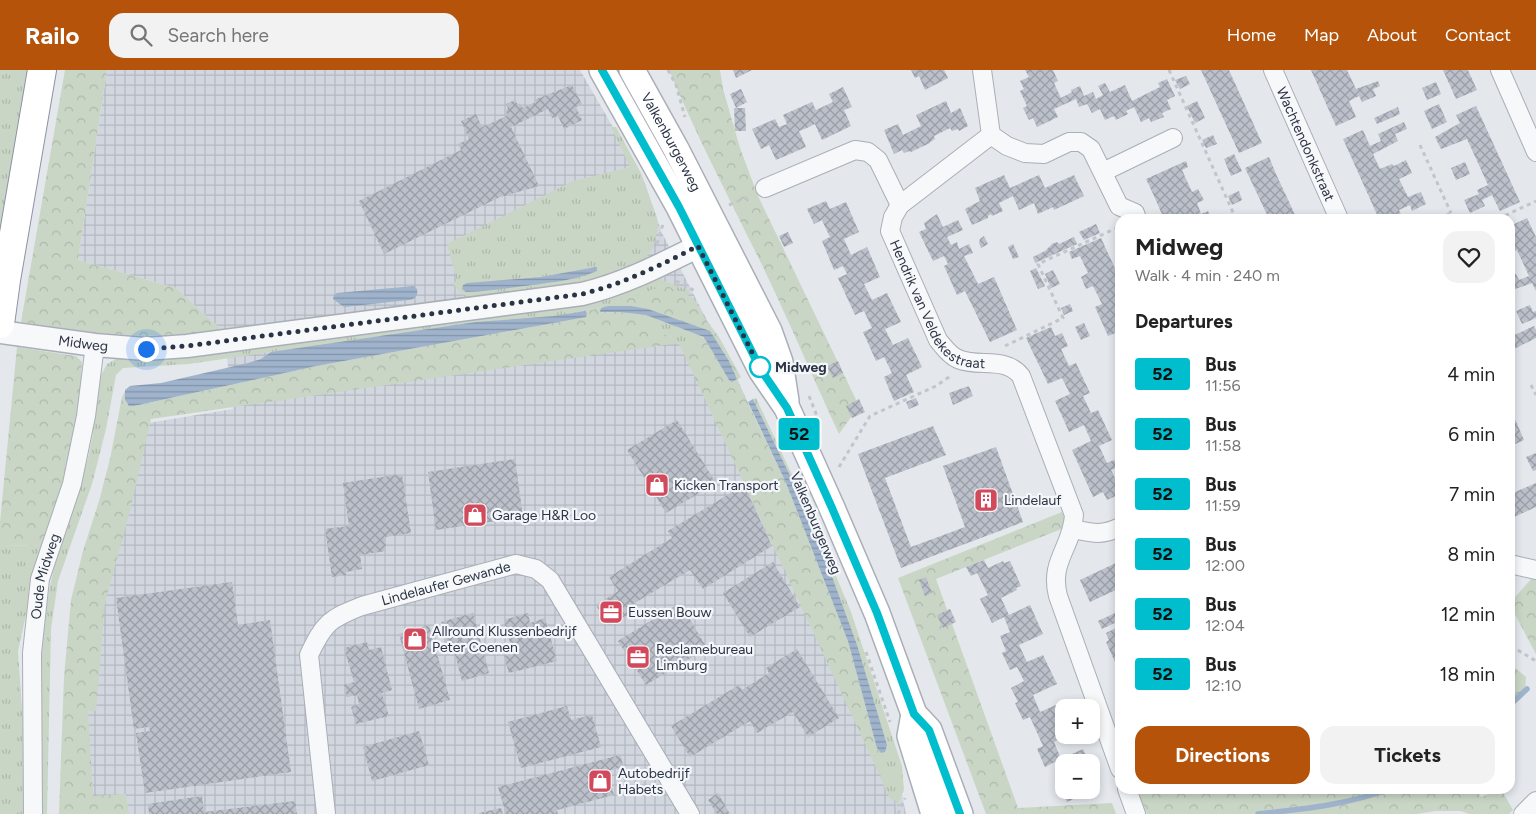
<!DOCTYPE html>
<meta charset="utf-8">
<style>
:root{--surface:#fff;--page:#f2f2f2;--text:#222;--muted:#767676;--accent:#b45309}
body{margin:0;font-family:Figtree,sans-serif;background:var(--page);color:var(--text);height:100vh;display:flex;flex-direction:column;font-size:19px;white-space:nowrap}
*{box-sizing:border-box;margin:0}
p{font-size:16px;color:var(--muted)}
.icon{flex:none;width:28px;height:28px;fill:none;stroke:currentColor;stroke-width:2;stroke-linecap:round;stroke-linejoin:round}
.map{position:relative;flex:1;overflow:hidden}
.sheet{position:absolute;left:1115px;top:144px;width:400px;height:580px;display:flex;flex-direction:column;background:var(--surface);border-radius:15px;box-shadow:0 2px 8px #0003}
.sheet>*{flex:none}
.badge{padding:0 10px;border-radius:4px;font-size:18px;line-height:32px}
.buttons{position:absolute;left:1055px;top:629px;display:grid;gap:10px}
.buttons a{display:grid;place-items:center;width:45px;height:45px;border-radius:10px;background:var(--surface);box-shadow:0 2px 8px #0003;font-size:25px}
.you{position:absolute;width:25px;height:25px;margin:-12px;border:4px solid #fff;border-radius:50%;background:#1a73e8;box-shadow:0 0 0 8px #1a73e833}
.map>.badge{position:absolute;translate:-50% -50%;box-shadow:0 0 0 2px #fff}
h2{padding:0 20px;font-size:19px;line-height:45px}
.round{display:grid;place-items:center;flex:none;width:52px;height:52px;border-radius:15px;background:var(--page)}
.summary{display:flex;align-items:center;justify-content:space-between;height:85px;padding:0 20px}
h1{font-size:24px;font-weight:700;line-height:38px}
.action{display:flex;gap:10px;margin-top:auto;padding:10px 20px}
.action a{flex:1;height:58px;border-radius:15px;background:var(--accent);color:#fff;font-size:20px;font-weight:700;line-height:58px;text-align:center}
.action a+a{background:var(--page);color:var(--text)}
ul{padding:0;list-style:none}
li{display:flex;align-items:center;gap:15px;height:60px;padding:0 20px}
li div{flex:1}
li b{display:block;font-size:19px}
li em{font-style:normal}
li .badge{min-width:55px;font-weight:700;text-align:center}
header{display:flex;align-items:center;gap:30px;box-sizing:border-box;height:70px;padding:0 25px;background:var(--accent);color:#fff}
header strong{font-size:24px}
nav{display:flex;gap:28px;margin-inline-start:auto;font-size:18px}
.search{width:350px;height:45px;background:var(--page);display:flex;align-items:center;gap:12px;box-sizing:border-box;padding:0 18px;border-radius:15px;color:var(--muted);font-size:19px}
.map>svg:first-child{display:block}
.industrial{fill:url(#industrial-grid)}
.grass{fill:url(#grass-tufts);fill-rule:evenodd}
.forest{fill:url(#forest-crowns)}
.water{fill:url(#water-rules)}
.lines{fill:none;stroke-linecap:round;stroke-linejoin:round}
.stream{stroke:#9fb4cc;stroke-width:5.5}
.building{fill:url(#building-cross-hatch)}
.minor-casing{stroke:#a9aeb7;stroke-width:20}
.tertiary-casing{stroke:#a9aeb7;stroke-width:25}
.secondary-casing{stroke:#a9aeb7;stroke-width:28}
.motorway-casing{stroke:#8b94a3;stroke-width:30}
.path{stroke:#c2c5cb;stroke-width:3;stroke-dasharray:4 4;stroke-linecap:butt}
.minor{stroke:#f7f8fa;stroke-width:18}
.tertiary{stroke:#f7f8fa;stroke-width:22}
.secondary{stroke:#fff;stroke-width:25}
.motorway{stroke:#fff;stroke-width:28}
.line-casing{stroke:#fff;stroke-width:11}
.line{stroke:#00becd;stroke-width:8}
.walk{stroke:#2b3445;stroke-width:5;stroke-dasharray:0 9}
.stop-dot{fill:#fff;stroke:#00becd;stroke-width:2.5}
.labels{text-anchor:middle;stroke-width:4.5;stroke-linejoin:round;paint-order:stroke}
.street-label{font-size:14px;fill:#2b3445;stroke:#f4f6f9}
.stop-label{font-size:14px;font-weight:bold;fill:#2b3445;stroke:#f4f6f9;text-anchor:start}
.poi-label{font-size:14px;fill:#2b3445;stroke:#f4f6f9;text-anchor:start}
</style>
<header>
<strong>Railo</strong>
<div class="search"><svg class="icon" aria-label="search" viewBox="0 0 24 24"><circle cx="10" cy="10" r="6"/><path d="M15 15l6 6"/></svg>Search here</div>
<nav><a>Home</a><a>Map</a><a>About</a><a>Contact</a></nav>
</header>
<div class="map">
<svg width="1536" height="744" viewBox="0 0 1536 744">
<defs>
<pattern id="industrial-grid" width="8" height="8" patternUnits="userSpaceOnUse" patternTransform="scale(1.25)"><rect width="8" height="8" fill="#d2d6de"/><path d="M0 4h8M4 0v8" fill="none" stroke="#b4b8c0"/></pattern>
<pattern id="grass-tufts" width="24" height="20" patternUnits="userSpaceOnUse" patternTransform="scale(1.25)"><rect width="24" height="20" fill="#c9d6c5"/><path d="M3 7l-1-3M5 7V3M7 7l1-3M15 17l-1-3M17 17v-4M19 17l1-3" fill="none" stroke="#adb8ab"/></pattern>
<pattern id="forest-crowns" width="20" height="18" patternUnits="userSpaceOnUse" patternTransform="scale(1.25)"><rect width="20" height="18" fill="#c9d6c5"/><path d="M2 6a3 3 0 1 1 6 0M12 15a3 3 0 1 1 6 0" fill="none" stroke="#adb8ab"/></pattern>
<pattern id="water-rules" width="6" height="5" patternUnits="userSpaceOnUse" patternTransform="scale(1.25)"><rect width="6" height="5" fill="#9fb4cc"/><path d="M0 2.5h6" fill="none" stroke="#8293a7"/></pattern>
<pattern id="building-cross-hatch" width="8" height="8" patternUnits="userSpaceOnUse" patternTransform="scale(1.25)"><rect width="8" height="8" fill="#bbc0ca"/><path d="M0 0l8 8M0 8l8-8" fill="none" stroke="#989da6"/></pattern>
</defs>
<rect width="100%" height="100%" fill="#e4e7ec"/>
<path class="industrial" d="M107,0H580L644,111L662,163L737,308L857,582L895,692L906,744H76L72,715L136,355L233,339L224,262L176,218L78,190Z"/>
<path class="grass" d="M0,0H29L0,187Z
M611,57H616L641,103L657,148L658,158L653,178L645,189L580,214L471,228L460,223L452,212H457L447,174L573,111L630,97ZM561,205H589L556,212L485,221L474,213Z
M660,209L690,221L688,225L669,217H660L608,236L554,246L476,252L189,294L123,298L116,305L106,359L92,414L58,511L51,559L47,744H40L42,583L44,551L50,516L58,481L88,388L93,364L91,354L93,339L97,332L100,307L107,294L120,287L626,221Z
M648,246L701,266L707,272L682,280L678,273L652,257Z
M756,328L808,439L851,542L902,696L904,720L896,738V739L895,730L890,729L871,687L885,682L887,675L831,505L816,463L800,426L753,329Z
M0,475L41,476L18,581L26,697L27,744H0Z"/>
<path class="forest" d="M65,0H107L78,190L176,218L224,262L145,266L97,263L21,252Z
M669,0H720L723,19L740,78L758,126L859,336L839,364C813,308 789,251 762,195C730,130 697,67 669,0Z
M660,217H669L688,225L694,229L704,247L719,267L741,307L737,310L786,413L848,571L877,678L881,683L871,687L682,280L707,272L729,310L733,312L737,309L736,306L723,281L710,261L648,239L631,236H608Z
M601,238V243L620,242L646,245L648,246L652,257L678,273L151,349L130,441L105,533L96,641H88L93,726L126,724L129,744H59L64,607L71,530L83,481L99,431L110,389L122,327L125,321V330L127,334L134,336L316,296L586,247L587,243L585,241Z
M17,277L76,286L82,292L80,329L82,337L61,421L41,476L0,475V452Z
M1062,442L1069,456L936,509L1018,738L1112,733L1116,744H986L898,508Z
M1532,508L1536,509V584L1510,535V533Z
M1510,594L1526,607L1525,623L1510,637Z
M1154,719H1475L1481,727L1501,719L1513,740L1509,744H1469L1461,741H1435L1417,744H1147L1139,725Z"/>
<path class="water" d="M596,197L597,198V201C577,210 554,212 532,215C510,218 488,221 466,222L462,219L463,215L467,213L541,207Z
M414,216L417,219C418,225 416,229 409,230L344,237L333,229L334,225L337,223Z
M608,236H631L648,239L710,261L729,291L737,309L732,312L729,310L704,267L646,245L620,242H600L601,238Z
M585,241L587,243L586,247L316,296L134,336H129L125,330V320L130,316L161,313L248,293L261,289L271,282L476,252L554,246Z
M753,329L800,426L816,463L857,575L887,675L885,682L881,683L877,678L848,571L786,413L748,332Z"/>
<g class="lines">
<path class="stream" d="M1510,635L1527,619
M1258,744C1302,739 1347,735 1389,719"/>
</g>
<path class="building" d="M733,0H752L736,8Z
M911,0H944L948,8L925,20L919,6L915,8Z
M1025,0H1053L1058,11L1054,13L1061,28L1072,22L1071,20L1080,16L1084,26L1093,22L1096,29L1103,25L1098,16L1105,13L1110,22L1125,15L1132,31L1160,17L1158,13L1167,9L1175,26L1167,30L1171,39L1162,43L1164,47L1151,52L1149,48L1141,52L1134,37L1126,41L1128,44L1116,50L1114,46L1105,50L1100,39L1092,43L1087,34L1079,37L1076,29L1054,39L1058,47L1037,57L1033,48L1029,50L1023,38L1027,36L1020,21L1024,19L1020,11L1029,7Z
M1201,0H1229L1262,73L1239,83Z
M1311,0H1347L1356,19L1378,11L1380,16L1373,19L1376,26L1362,32L1359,26L1349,31L1356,47L1336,56Z
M1443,0H1468L1477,20L1456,29Z
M1186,6L1190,14L1180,19L1175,10Z
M1436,12L1441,24L1427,30L1422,18Z
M572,15L582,34L576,37L582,50L564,59L558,46L552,48L548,39L511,57L539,116L500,127L384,184L359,131L461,80L458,74L469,69L461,51L476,44L482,57L507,46L506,40L508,39L506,34L515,30L518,35L520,33L523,38L536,32L534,30Z
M843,17L852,37L844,40L851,56L822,70L815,54L807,58L799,61L806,77L776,90L769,75L761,79L752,59L775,49L779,57L787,54L783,45L812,32L816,40L833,32L829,24Z
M741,19L747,32L736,38L730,24Z
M946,31L951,43L960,38L968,56L959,61L958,59L952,61L950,58L934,66L935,69L930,72V73L911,82L910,81L904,83L902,80L894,84L884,60L898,54L903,65L921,56L916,45Z
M1197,31L1205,48L1195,53L1187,36Z
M1439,34L1447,52L1432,59L1424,41Z
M1476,36L1520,132L1500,141L1492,125L1482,130L1485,136L1470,143L1464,130L1479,124L1477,120L1488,115L1467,69L1441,79L1435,67L1460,53L1456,45Z
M1398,37L1400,44L1377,54L1374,48Z
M734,38H745L746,61H735Z
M1404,52L1407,59L1395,64L1398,71L1373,84L1380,99L1392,94L1394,96L1406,90L1412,103L1399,109L1408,127L1421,122L1426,134L1412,141L1410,135L1399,140L1403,149H1379L1343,69L1363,60L1370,76L1381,71L1378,64Z
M1213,65L1217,74L1206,78L1202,70Z
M1234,84L1242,101L1231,106L1224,89Z
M1269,87L1276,104L1297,149H1269L1245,98Z
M1186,91L1188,97L1182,100L1192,122L1198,119L1204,130L1197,133L1201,144L1208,141L1212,149H1164L1154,126L1146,109Z
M1465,92L1470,104L1456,110L1451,98Z
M1004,105L1010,118L1039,105L1045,118L1074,105L1084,126L1054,140L1053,137L1038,144L1034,133L1019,140L1013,126L999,133L1003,141L992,146L991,144L988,146V148L972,155L965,139L980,131L975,118Z
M1239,121L1242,130L1232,135L1228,126Z
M826,131L830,139L846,132L859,162L844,169L851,185L867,177L880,207L864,214L872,230L887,223L901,252L885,259L893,275L908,268L922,297L906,305L914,322L894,331L884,307L892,303L884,287L876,291L863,262L872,258L864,241L855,245L838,208L847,204L843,196L834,200L822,171L830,167L826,159L822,150L814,154L807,139Z
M937,144L943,157L958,150L963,160L947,167L951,175L957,172L959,179L969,174L973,183L964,186L978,214L994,207L1017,260L990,272L965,221L957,225L944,196L948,194L944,186L933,191L919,162L926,159L924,153Z
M1527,148L1536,167V221L1532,213L1510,221V207L1516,204L1519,210L1529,206L1517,180L1510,183V156Z
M1096,154L1100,163L1084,170L1079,162Z
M788,162L793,173L784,177L779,166Z
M984,166L988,174L981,178L979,173L980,169Z
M1074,167L1077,174L1035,193L1033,187L1045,181L1052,174L1057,172L1059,174Z
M1101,168L1120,209V233L1115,235L1120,247V261L1108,266L1095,237L1102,234L1093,216L1086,219L1081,207L1088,203L1080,186L1072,189L1069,182Z
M1013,174L1019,187L1013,189L1008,177Z
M1036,198L1045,216L1038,219L1030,201Z
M1053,200L1060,214L1051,218L1045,204Z
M1070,234L1073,241L1064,245L1061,238Z
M1530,235L1533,242L1536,241V248L1522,254L1516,241Z
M1084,253L1090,266L1081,270L1075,257Z
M1534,256L1536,260V268L1514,279L1510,267Z
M1051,257L1055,266L1062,263L1068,276L1061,279L1069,296L1076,293L1090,323L1083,326L1091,343L1098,340L1112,370L1099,376L1107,393L1114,390L1118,397L1111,400L1115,408L1120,406V424L1107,430L1103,422L1093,427L1072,380L1091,371L1084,355L1069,362L1062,346L1055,331L1070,324L1062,308L1048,314L1026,268Z
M838,291L843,303L833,308L827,296Z
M969,316L973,326L953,335L949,323Z
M916,328L919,335L909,339L906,332Z
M859,329L865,342L852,348L846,336Z
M1514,347L1524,370L1511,376L1510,348Z
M677,350L716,413L666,443L627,380Z
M933,356L946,385L885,408L911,477L965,457L943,396L996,377L1023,452L901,498L858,384Z
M1536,383V400L1533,401L1526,387Z
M515,389L523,447L436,460L428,402Z
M402,404L411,463L385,467L386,481L360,485L362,499L346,502V505L332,507L325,459L349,456L343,413Z
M1536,413V437L1510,449V417L1513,423Z
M744,415L772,476L703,519L690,500L628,537L632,542L609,556L596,535L618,521L609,507L672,468L668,461Z
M984,490L988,498L1003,491L1004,493L1010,491L1021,516L1016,518L1017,520L1001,528L1009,545L1030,535L1043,564L1019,575L1027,592L1043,585L1057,614L1033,625L1040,642L1056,635L1064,652V665H1068L1054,672L1061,689L1083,679L1089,692H1064V707L1057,691L1045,697L1037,679L1043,676L1030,647L1023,650L1015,633L1018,632L1011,618L1024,611L1017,597L1010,600L1002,583L1006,581L1000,566L1010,562L1004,547L992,553L980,529L988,525L977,503L971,506L966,497Z
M1120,491V518L1090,532L1080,510Z
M773,492L800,537L750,567L723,523Z
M926,507L932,523L925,526L919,510Z
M232,512L238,555L270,550L291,702L145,723L136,663L150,661L149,657L134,659L116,528Z
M680,533L707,578L646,615L618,571Z
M950,539L956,552L943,558L937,545Z
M473,543L489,603L462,611L453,577L448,579L441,552Z
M528,543L530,553L545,548L557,591L509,603L504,586L513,584L504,550Z
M1115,543L1119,551L1102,559L1098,551Z
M429,555L450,630L419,639L399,564Z
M1120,556V603L1106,572L1109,570L1106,563Z
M367,572L369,580L381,577L392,620L382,623L389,646L356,654L351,637L359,634L357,625L347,627L344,615L354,612L344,578Z
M797,579L839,648L808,667L793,642L757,663L750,651L690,687L671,656L739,615L742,620L769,603L766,598Z
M567,636L571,650L592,645L601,677L521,698L508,652Z
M419,661L429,695L372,711L363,677Z
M620,685L624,697L607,701L614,725L557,740L558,744H506L498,717Z
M1070,720H1082L1084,724L1067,732L1063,723Z
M718,723L730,744H717L708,730Z
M202,726L204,742L295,731L297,744H149L148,734Z
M501,738L503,744H479V743Z"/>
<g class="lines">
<g class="minor-casing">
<g id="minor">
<path id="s1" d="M982,0L991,65L900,135L893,147L890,161L938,270C944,277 949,285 958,289C979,298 1005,286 1021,306L1074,445C1072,478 1049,491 1058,526L1120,699"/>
<path id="s2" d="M1273,0L1339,149"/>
<path d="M1500,0L1536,82"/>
<path d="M991,65L1007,76L1025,83L1044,84L1069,72H1081L1091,79L1119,136L1135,143L1137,149"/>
<path d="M1103,102L1173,68"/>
<path d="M765,118L855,80L868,82L878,90L900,135"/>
<path d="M1073,459C1092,463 1102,466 1120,457"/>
<path d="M1510,494L1536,500"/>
<path d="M1127,719L1136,744"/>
<path id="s3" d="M33,744L32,583L40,509L72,414L86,346L95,275"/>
<path id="s4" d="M326,744L309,585C324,553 329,549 362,536L516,494L536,499L550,510L690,744"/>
<path d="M1523,744L1536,731"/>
</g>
</g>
<g class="tertiary-casing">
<g id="tertiary">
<path id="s5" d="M0,262L95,275L145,279L187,276L582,224C629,213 672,189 715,168"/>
</g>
</g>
<g class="secondary-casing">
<g id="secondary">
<path d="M602,0L679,137L761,300L787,338L832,438L877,543L914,644L929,660L960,744"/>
<path id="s6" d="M632,0L676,79L769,261L780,292L786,331"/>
<path d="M914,644L910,666L934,744"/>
</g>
</g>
<g class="motorway-casing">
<path id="motorway" d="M0,254L6,210L42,0"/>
</g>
<path class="path" d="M668,0L676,15L685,47
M1169,0L1236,149
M1420,75L1451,143
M729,135L751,126
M1439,149L1451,143L1454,149
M1498,149L1536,131
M657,174L663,154
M676,211L697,222
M1005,276L1063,248L1038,194L1119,157
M1531,315L1536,325
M809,326L819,351
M839,397L870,346L936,316L949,307L951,304
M1511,576L1536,591
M866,582L890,652
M898,744L905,728"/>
<use href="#minor" class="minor"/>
<use href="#tertiary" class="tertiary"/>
<use href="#secondary" class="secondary"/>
<use href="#motorway" class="motorway"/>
</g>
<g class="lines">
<g class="line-casing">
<path id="line" d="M602,0L679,137L761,300L787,338L832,438L877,543L914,644L929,660L960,744"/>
</g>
<use href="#line" class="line"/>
<path class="walk" d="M146,279L187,276L582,224C623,214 661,195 698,176L761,300L760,297"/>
</g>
<defs>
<g id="shop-square" transform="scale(1.25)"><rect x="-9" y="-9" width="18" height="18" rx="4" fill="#d1495b" stroke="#f4f6f9"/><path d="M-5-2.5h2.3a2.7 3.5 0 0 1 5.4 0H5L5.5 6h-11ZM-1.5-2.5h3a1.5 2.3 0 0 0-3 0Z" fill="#fff"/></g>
<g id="building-square" transform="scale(1.25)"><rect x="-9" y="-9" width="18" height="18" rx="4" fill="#d1495b" stroke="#f4f6f9"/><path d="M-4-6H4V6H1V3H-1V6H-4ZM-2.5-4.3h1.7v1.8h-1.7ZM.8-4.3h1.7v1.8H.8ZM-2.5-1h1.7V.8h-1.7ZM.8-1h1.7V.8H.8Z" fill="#fff"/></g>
<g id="office-square" transform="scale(1.25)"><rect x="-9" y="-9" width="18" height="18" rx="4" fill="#d1495b" stroke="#f4f6f9"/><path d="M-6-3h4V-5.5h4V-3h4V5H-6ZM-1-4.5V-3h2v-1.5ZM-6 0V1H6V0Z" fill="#fff"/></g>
</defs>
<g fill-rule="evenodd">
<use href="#shop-square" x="657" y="415"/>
<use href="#building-square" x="986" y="430"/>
<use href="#shop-square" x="475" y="445"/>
<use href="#office-square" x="611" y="542"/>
<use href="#shop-square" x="415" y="569"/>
<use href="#office-square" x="638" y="587"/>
<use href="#shop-square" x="600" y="711"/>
</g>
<circle class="stop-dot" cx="760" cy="297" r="10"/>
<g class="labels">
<g class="street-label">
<text dy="5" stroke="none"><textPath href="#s6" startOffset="82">Valkenburgerweg</textPath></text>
<text dy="5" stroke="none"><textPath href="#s2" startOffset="81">Wachtendonkstraat</textPath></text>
<text dy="5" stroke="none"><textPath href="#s1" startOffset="301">Hendrik van Veldekestraat</textPath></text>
<text dy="5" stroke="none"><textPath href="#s5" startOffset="84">Midweg</textPath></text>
<text transform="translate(816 453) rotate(67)" y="5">Valkenburgerweg</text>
<text dy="5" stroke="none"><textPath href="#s3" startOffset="239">Oude Midweg</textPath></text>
<text dy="5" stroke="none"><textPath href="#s4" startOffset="322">Lindelaufer Gewande</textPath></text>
</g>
<g class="stop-label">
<text x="775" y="302">Midweg</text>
</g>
<g class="poi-label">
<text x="674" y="420">Kicken Transport</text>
<text x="1004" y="435">Lindelauf</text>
<text x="492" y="450">Garage H&amp;R Loo</text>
<text x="628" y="547">Eussen Bouw</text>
<text x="432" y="566">Allround Klussenbedrijf<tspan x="432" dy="16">Peter Coenen</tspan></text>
<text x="656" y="584">Reclamebureau<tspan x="656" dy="16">Limburg</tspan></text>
<text x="618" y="708">Autobedrijf<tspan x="618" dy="16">Habets</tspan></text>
</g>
</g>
</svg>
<div class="buttons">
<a>+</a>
<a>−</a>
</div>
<div class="you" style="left:146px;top:279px"></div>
<b class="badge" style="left:799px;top:364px;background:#00becd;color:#111">52</b>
<section class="sheet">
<div class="summary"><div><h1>Midweg</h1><p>Walk · 4 min · 240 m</p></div><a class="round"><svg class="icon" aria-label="heart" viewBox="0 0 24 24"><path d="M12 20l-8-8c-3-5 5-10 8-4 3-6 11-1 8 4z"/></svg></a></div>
<h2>Departures</h2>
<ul>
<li><span class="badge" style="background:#00becd;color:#111">52</span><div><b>Bus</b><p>11:56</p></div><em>4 min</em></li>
<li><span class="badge" style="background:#00becd;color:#111">52</span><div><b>Bus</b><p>11:58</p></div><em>6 min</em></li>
<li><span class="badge" style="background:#00becd;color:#111">52</span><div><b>Bus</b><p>11:59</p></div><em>7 min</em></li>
<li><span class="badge" style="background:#00becd;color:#111">52</span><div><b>Bus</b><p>12:00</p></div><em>8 min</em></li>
<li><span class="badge" style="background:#00becd;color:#111">52</span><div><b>Bus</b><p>12:04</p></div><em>12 min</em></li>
<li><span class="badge" style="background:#00becd;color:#111">52</span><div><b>Bus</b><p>12:10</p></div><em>18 min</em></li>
</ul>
<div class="action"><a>Directions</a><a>Tickets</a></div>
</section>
</div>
